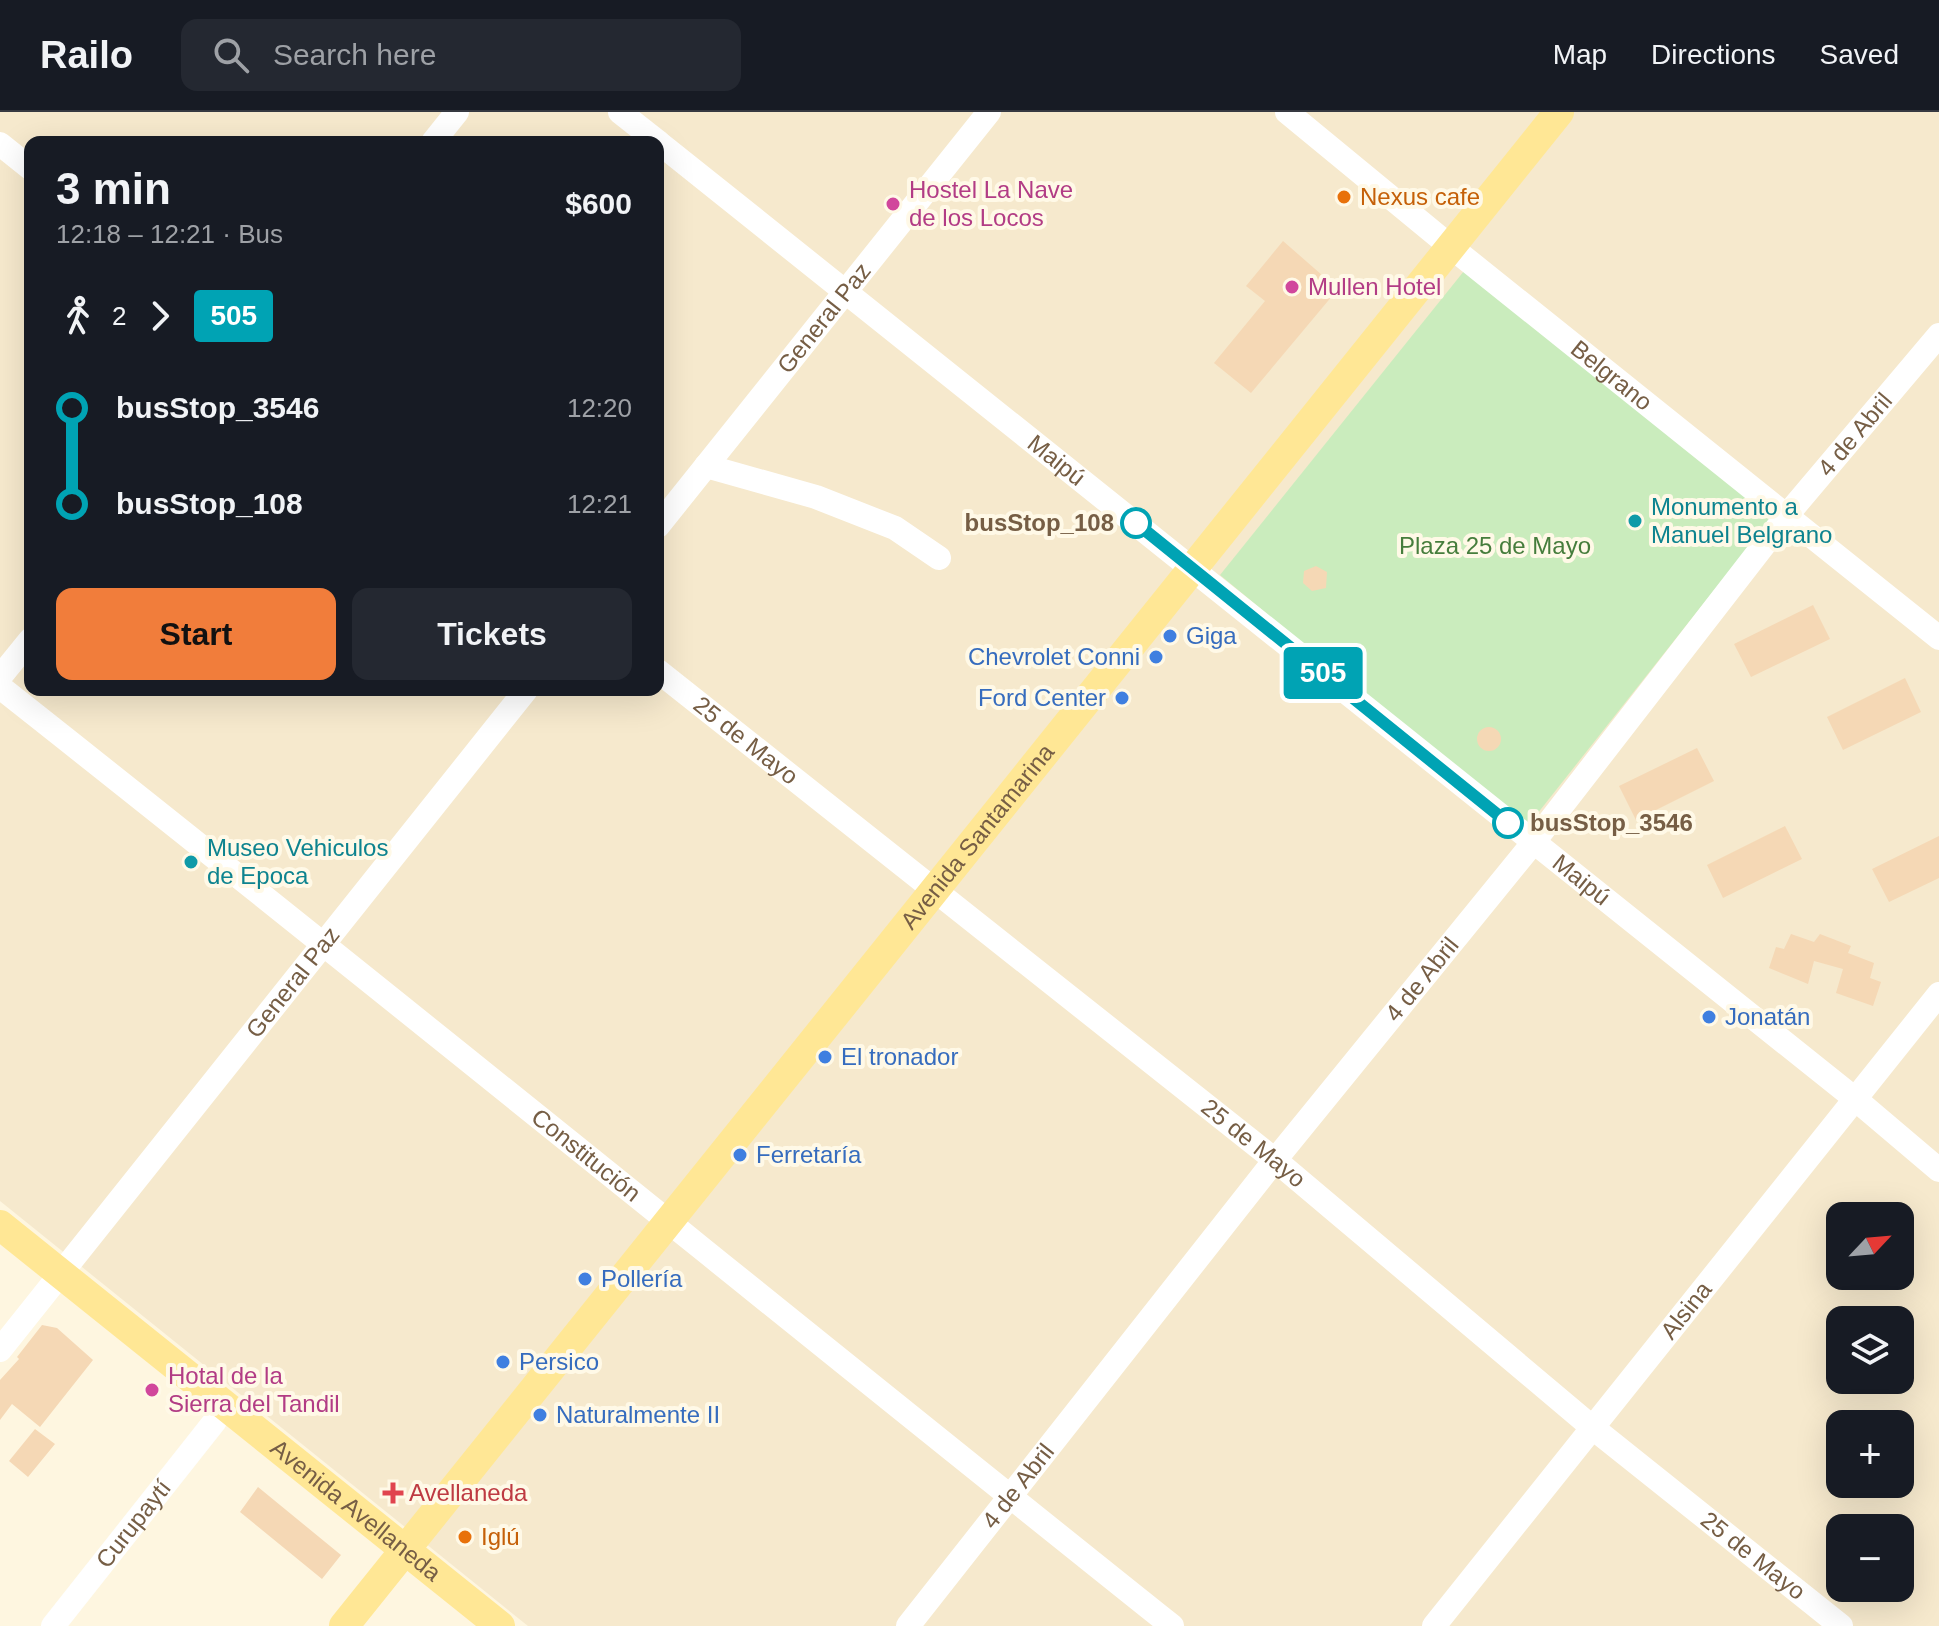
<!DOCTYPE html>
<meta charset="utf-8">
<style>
:root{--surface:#171b24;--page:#242831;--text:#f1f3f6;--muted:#9ea1a6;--line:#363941;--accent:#f17d3b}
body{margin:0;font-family:Helvetica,sans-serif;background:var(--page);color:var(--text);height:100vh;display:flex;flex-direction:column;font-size:30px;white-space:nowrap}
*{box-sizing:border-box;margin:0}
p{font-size:26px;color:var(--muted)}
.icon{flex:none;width:44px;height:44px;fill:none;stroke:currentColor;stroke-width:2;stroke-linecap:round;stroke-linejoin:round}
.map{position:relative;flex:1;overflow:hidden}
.drawer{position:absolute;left:24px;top:24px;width:640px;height:560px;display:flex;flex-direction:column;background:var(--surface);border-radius:16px;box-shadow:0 8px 32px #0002}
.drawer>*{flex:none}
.badge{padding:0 16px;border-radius:6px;font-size:28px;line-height:52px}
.needle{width:52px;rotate:64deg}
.fabs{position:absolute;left:1826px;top:1090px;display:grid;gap:16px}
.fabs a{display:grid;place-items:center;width:88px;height:88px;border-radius:16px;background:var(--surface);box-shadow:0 8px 32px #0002;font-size:40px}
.map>.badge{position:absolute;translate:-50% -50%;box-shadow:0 0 0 4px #fff}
.legs{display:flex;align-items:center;gap:12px;height:88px;padding:0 32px;font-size:26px}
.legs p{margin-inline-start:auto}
.head{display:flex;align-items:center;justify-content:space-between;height:136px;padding:0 32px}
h1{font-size:44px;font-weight:700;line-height:60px}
.button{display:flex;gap:16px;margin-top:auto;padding:16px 32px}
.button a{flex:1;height:92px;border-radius:16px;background:var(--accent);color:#111;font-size:32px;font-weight:700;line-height:92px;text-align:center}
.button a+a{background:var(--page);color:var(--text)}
ul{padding:0 32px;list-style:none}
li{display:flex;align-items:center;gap:28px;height:96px;font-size:30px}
li i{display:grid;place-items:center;width:12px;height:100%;margin:0 10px;background:currentColor}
li i::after{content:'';width:20px;height:20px;margin:-10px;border:6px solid;border-radius:50%;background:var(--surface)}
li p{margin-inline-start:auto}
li:first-child i{background:linear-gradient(#0000 50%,currentColor 0)}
li:last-child i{background:linear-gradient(currentColor 50%,#0000 0)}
header{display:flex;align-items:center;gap:48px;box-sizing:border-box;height:112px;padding:0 40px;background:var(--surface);border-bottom:2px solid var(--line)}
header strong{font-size:38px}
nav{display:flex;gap:44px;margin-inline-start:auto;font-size:28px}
.search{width:560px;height:72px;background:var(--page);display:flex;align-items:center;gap:20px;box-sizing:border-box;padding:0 28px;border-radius:16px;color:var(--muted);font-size:30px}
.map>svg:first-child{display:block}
.residential{fill:#f6e9cd;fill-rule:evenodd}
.green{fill:#caecbd}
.building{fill:#f5d8b5}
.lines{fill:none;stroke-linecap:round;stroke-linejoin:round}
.minor{stroke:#fff;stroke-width:24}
.major{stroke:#ffe795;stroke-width:30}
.line-1-casing{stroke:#fff;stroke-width:18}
.line-1{stroke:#00a3b4;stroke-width:12}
.food-dot{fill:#e8710a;stroke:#fff9e7;stroke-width:3}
.hotel-dot{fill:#d1479c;stroke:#fff9e7;stroke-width:3}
.culture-dot{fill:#0f9aa8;stroke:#fff9e7;stroke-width:3}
.stop-1-dot{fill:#fff;stroke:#00a3b4;stroke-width:4}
.shop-dot{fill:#3f7fe0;stroke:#fff9e7;stroke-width:3}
.health-dot{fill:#e0444e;stroke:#fff9e7;stroke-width:3}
.labels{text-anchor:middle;stroke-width:8;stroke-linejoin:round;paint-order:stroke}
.hotel-label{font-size:24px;fill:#b23c85;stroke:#fff9e7;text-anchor:start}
.food-label{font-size:24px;fill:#c56008;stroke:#fff9e7;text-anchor:start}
.street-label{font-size:24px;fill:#765e45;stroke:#fff9e7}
.culture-label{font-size:24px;fill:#0d838f;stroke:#fff9e7;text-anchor:start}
.stop-label{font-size:24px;font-weight:bold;fill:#765e45;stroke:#fff9e7;text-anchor:end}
.park-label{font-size:24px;fill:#467d3c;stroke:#fff9e7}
.shop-label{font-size:24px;fill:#366cbe;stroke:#fff9e7;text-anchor:start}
.health-label{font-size:24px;fill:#be3a42;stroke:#fff9e7;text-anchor:start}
</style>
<header>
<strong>Railo</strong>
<div class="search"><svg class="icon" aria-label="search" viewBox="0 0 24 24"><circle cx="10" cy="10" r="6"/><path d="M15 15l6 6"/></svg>Search here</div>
<nav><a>Map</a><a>Directions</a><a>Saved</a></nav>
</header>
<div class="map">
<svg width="1939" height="1514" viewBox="0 0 1939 1514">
<rect width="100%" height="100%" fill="#fef6e0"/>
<path class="residential" d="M0,0H1939V1514H528L0,1089ZM30,30H658V578H30ZM1840,1104H1900V1164H1840ZM1840,1208H1900V1268H1840ZM1840,1312H1900V1372H1840ZM1840,1416H1900V1476H1840Z"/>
<path class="green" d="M1464,159L1772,405L1526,716L1220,463Z"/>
<path class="building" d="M1283,129L1338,177L1251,281L1214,251L1265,189L1246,174Z
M1316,454L1327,460L1326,476L1312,479L1303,471L1304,459Z
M1813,493L1830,527L1751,565L1734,532Z
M1905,566L1921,600L1843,638L1827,605Z
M1477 627a12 12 0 1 1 24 0a12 12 0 1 1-24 0Z
M1697,636L1714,669L1636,708L1619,674Z
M1785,714L1802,747L1723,786L1707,753Z
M1939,724V766L1889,790L1872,757Z
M1791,822L1814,830L1820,822L1851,834L1848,841L1874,851L1870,866L1881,870L1873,894L1836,881L1843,857L1814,849L1808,872L1769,856L1776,835L1784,837Z
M42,1213L57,1216L93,1248L40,1315L12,1292L0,1308V1268L19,1247L17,1245Z
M35,1317L55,1332L28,1365L9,1349Z
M258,1375L341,1443L322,1467L240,1400Z"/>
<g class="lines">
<g class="minor">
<path d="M620,0L658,30"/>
<path id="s1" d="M1287,0L1451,135L1939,526"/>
<path d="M433,30L457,0"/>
<path id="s2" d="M658,30L1854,986L1939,1058"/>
<path d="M0,32L30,56"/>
<path d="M706,354L816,385L895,416L939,446"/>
<path id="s3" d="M658,414L989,0"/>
<path id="s4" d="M658,559L1275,1048L1593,1316L1841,1514"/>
<path d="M0,565L30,528"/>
<path id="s5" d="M0,575C393,885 781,1202 1172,1514"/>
<path id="s6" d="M0,1238L526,578"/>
<path id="s7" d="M53,1514L215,1309"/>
<path id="s8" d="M908,1514L1275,1048L1533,731L1787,403L1939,223"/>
<path id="s9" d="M1434,1514L1939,882"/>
</g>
<g class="major">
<path id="s10" d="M0,1113L500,1514"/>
<path id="s11" d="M344,1514L1559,0"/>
</g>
</g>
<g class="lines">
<g class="line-1-casing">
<path id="line-1" d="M1136,411L1508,711"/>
</g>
<use href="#line-1" class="line-1"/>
</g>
<g class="food-dot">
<circle cx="1344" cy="85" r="8"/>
<circle cx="465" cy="1425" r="8"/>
</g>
<g class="hotel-dot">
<circle cx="893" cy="92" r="8"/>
<circle cx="1292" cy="175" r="8"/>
<circle cx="152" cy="1278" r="8"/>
</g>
<g class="culture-dot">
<circle cx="1635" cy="409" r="8"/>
<circle cx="191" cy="750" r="8"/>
</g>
<g class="stop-1-dot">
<circle cx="1136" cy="411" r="14"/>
<circle cx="1508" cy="711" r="14"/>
</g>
<g class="shop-dot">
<circle cx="1170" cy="524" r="8"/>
<circle cx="1156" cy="545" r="8"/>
<circle cx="1122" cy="586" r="8"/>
<circle cx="1709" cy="905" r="8"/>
<circle cx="825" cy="945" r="8"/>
<circle cx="740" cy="1043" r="8"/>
<circle cx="585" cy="1167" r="8"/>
<circle cx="503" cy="1250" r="8"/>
<circle cx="540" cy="1303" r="8"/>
</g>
<path class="health-dot" d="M389 1369h8v8h8v8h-8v8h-8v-8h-8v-8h8z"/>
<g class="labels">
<g class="hotel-label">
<text x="909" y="86">Hostel La Nave<tspan x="909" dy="28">de los Locos</tspan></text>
<text x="1308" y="183">Mullen Hotel</text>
<text x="168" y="1272">Hotal de la<tspan x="168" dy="28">Sierra del Tandil</tspan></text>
</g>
<g class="food-label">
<text x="1360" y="93">Nexus cafe</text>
<text x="481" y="1433">Iglú</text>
</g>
<g class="street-label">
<text dy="8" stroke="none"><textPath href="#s3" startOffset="266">General Paz</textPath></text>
<text dy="8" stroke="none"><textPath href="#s1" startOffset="418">Belgrano</textPath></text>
<text dy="8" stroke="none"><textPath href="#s8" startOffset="1522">4 de Abril</textPath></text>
<text dy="8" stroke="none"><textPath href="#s2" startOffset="510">Maipú</textPath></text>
<text dy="8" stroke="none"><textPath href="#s4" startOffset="112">25 de Mayo</textPath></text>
<text dy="8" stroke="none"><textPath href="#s11" startOffset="1012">Avenida Santamarina</textPath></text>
<text dy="8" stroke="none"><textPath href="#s2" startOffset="1182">Maipú</textPath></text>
<text dy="8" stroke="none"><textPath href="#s8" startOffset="826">4 de Abril</textPath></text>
<text dy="8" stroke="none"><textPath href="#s6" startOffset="470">General Paz</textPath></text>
<text dy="8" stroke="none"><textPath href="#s4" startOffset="760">25 de Mayo</textPath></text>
<text dy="8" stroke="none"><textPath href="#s5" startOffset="750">Constitución</textPath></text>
<text dy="8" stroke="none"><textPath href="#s9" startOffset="404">Alsina</textPath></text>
<text dy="8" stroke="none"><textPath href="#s8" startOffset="178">4 de Abril</textPath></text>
<text dy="8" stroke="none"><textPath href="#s10" startOffset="456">Avenida Avellaneda</textPath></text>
<text dy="8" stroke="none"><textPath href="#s7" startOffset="130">Curupaytí</textPath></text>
<text dy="8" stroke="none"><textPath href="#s4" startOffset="1408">25 de Mayo</textPath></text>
</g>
<g class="culture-label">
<text x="1651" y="403">Monumento a<tspan x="1651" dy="28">Manuel Belgrano</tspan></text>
<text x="207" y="744">Museo Vehiculos<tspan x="207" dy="28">de Epoca</tspan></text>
</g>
<g class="stop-label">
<text x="1114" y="419">busStop_108</text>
<text x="1530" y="719" text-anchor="start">busStop_3546</text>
</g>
<g class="park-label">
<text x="1495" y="442">Plaza 25 de Mayo</text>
</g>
<g class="shop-label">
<text x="1186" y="532">Giga</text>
<text x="1140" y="553" text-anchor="end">Chevrolet Conni</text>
<text x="1106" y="594" text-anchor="end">Ford Center</text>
<text x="1725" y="913">Jonatán</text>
<text x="841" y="953">El tronador</text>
<text x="756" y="1051">Ferretaría</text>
<text x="601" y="1175">Pollería</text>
<text x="519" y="1258">Persico</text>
<text x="556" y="1311">Naturalmente II</text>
</g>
<g class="health-label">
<text x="409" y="1389">Avellaneda</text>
</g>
</g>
</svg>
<div class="fabs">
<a><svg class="needle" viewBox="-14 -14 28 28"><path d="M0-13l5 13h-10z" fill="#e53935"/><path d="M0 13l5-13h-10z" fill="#9ea1a6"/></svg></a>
<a><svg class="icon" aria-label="layers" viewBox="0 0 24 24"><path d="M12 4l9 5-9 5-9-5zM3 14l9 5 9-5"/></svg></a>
<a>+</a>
<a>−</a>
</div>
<b class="badge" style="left:1323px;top:561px;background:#00a3b4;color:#fff">505</b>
<section class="drawer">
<div class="head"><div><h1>3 min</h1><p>12:18 – 12:21 · Bus</p></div><b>$600</b></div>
<div class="legs"><svg class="icon" aria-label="walk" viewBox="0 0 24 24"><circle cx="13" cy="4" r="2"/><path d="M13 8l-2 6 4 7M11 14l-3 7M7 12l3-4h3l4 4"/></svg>2<svg class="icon" aria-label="forward" viewBox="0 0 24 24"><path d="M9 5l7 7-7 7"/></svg><b class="badge" style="background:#00a3b4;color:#fff">505</b></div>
<ul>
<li><i style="color:#00a3b4"></i><b>busStop_3546</b><p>12:20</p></li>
<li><i style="color:#00a3b4"></i><b>busStop_108</b><p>12:21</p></li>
</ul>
<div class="button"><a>Start</a><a>Tickets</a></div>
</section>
</div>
